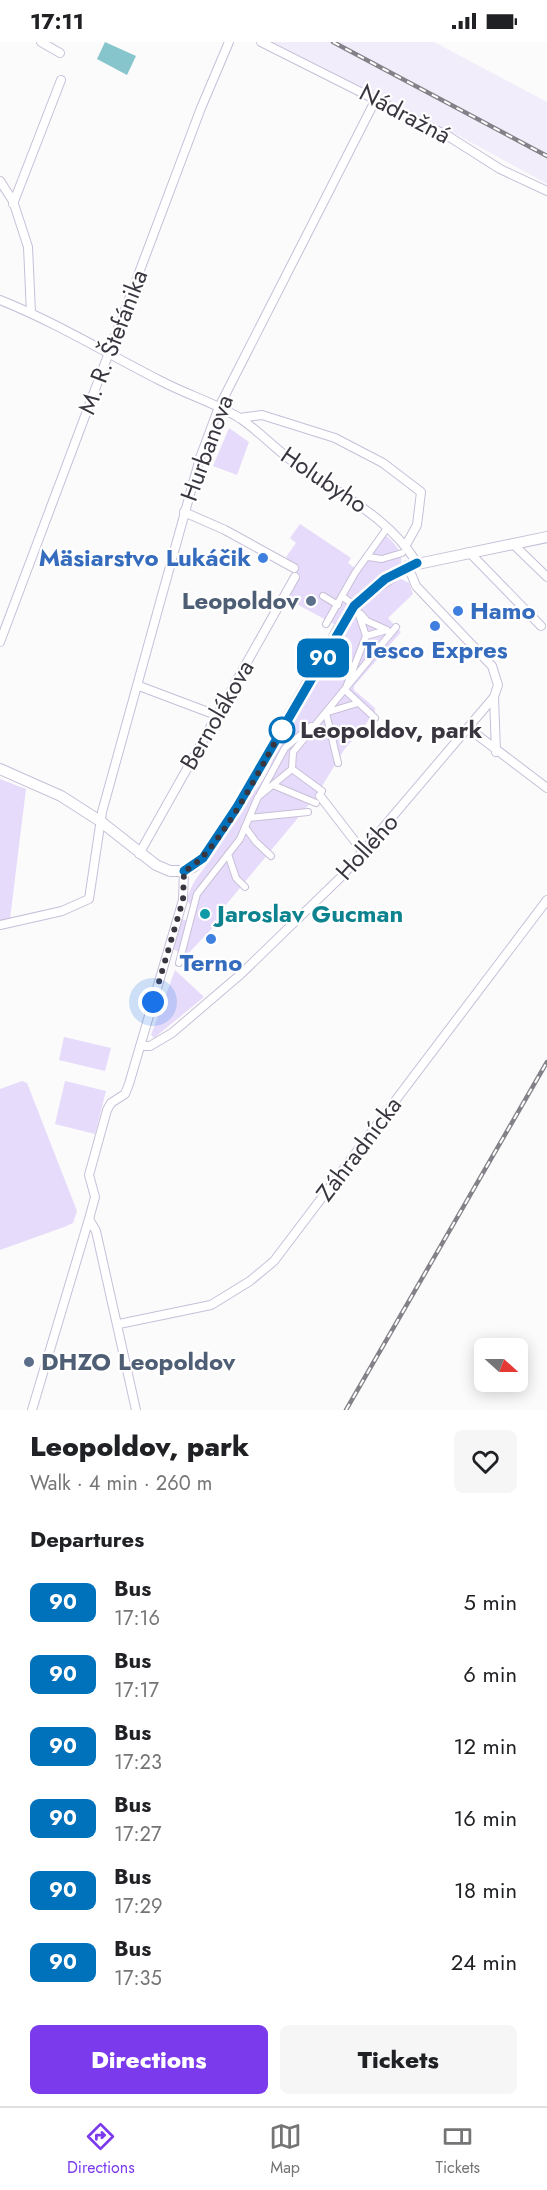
<!DOCTYPE html>
<meta charset="utf-8">
<style>
:root{--surface:#fff;--page:#f6f6f6;--text:#202124;--muted:#757577;--line:#e0e0e0;--accent:#7c3aed}
body{margin:0;font-family:Jost,sans-serif;background:var(--page);color:var(--text);height:100vh;display:flex;flex-direction:column;font-size:22px;white-space:nowrap}
*{box-sizing:border-box;margin:0}
p{font-size:20px;color:var(--muted)}
.icon{flex:none;width:33px;height:33px;fill:none;stroke:currentColor;stroke-width:2;stroke-linecap:round;stroke-linejoin:round}
.map{position:relative;height:1368px;overflow:hidden}
.panel{display:flex;flex-direction:column;background:var(--surface);flex:1}
.panel>*{flex:none}
.badge{padding:0 12px;border-radius:9px;font-size:21px;line-height:39px}
.needle{width:39px;rotate:111deg}
.buttons{position:absolute;left:474px;top:1296px;display:grid;gap:12px}
.buttons a{display:grid;place-items:center;width:54px;height:54px;border-radius:9px;background:var(--surface);box-shadow:0 3px 15px #0003;font-size:30px}
.you{position:absolute;width:30px;height:30px;margin:-15px;border:4px solid #fff;border-radius:50%;background:#1a73e8;box-shadow:0 0 0 9px #1a73e833}
.map>.badge{position:absolute;translate:-50% -50%;box-shadow:0 0 0 3px #fff}
h2{padding:0 30px;font-size:22px;line-height:54px}
.round{display:grid;place-items:center;flex:none;width:63px;height:63px;border-radius:9px;background:var(--page)}
.overview{display:flex;align-items:center;justify-content:space-between;height:102px;padding:0 30px}
h1{font-size:28px;font-weight:800;line-height:45px}
.primary-button{display:flex;gap:12px;margin-top:auto;padding:12px 30px}
.primary-button a{flex:1;height:69px;border-radius:9px;background:var(--accent);color:#fff;font-size:24px;font-weight:800;line-height:69px;text-align:center}
.primary-button a+a{background:var(--page);color:var(--text)}
ul{padding:0;list-style:none}
li{display:flex;align-items:center;gap:18px;height:72px;padding:0 30px}
li div{flex:1}
li b{display:block;font-size:22px}
li em{font-style:normal}
li .badge{min-width:66px;font-weight:700;text-align:center}
.status{display:flex;justify-content:space-between;align-items:center;height:42px;padding:0 30px;background:var(--surface);direction:ltr}
.status svg{height:16px;fill:currentColor}
.tabs{display:flex;justify-content:space-around;align-items:center;height:84px;border-top:2px solid var(--line);background:var(--surface);font-size:16px;color:var(--muted)}
.tabs a{display:grid;justify-items:center;gap:3px}
.tabs .on{color:var(--accent)}
.map>svg:first-child{display:block}
.built{fill:#f1edfa}
.green{fill:#e6dbfa}
.water{fill:#86c5cb}
.lines{fill:none;stroke-linecap:round;stroke-linejoin:round}
.pedestrian-casing{stroke:#c8bfd8;stroke-width:8}
.minor-casing{stroke:#c8bfd8;stroke-width:10}
.tertiary-casing{stroke:#c8bfd8;stroke-width:12}
.pedestrian{stroke:#fff;stroke-width:6}
.minor{stroke:#fff;stroke-width:8}
.tertiary{stroke:#fff;stroke-width:10}
.rail-casing{stroke:#848288;stroke-width:4.5}
.rail{stroke:#fff;stroke-width:2;stroke-dasharray:7;stroke-linecap:butt}
.line-casing{stroke:#fff;stroke-width:14}
.line{stroke:#0072bc;stroke-width:9}
.walk{stroke:#3a3640;stroke-width:6;stroke-dasharray:0 10.8}
.shop-dot{fill:#3f7fe0;stroke:#fff;stroke-width:2}
.service-dot{fill:#5c6f8a;stroke:#fff;stroke-width:2}
.stop-dot{fill:#fff;stroke:#0072bc;stroke-width:3}
.culture-dot{fill:#0f9aa8;stroke:#fff;stroke-width:2}
.labels{text-anchor:middle;stroke-width:4.5;stroke-linejoin:round;paint-order:stroke}
.street-label{font-size:24px;fill:#3a3640;stroke:#fff}
.shop-label{font-size:24px;font-weight:bold;fill:#366cbe;stroke:#fff}
.service-label{font-size:24px;font-weight:bold;fill:#4e5e75;stroke:#fff;text-anchor:end}
.stop-label{font-size:24px;font-weight:bold;fill:#3a3640;stroke:#fff;text-anchor:start}
.culture-label{font-size:24px;font-weight:bold;fill:#0d838f;stroke:#fff;text-anchor:start}
</style>
<div class="status"><b>17:11</b><svg viewBox="0 0 49 12"><path d="M0 12V9h3v3zM5 12V6h3v6zM10 12V3h3v9zM15 12V0h3v12zM26 1h20v11H26zM47 4h2v5h-2z"/></svg></div>
<div class="map">
<svg width="547" height="1368" viewBox="0 0 547 1368">
<rect width="100%" height="100%" fill="#fbfbfb"/>
<path class="built" d="M267,0H434L547,60V142L454,91L453,93Z"/>
<path class="green" d="M229,386L249,400L237,433L213,424Z
M300,482L351,516L348,521L355,526L381,489C400,506 405,511 399,536L409,541L413,552L388,576L401,590L354,644V648L375,666V671L344,708L316,754L225,864L226,872L179,921L181,911L173,907L182,877L188,879L192,866L187,858C192,840 197,836 207,822C218,805 227,787 238,770C252,750 270,737 273,712L345,588L289,558L287,554C297,535 303,532 286,515L296,501L290,496Z
M0,737L26,747L10,877L0,878Z
M175,928L204,955L154,996L151,993Z
M64,995L111,1006L105,1029L59,1018Z
M22,1039L27,1041L77,1169L73,1181L64,1185L0,1208V1047Z
M65,1039L106,1049L95,1092L55,1082Z"/>
<path class="water" d="M105,0L136,14L127,33L97,17Z"/>
<g class="lines">
<g class="pedestrian-casing">
<path id="pedestrian" d="M368,515L382,517L402,511
M323,554L338,563
M343,555L351,561
M357,567L366,594L345,648L375,676
M361,572L367,579L387,588
M326,582L355,531L385,489
M366,594L387,588
M325,671L358,661
M326,671L338,721
M292,727L322,749
M273,743L316,761
M260,752L285,706L311,684
M249,776L308,770
M245,785L256,800L271,814
M228,812L236,836L245,845
M179,921L197,852L240,797L258,755L292,727L293,710L396,585"/>
</g>
<g class="minor-casing">
<path id="minor" d="M41,0L60,11
M261,0L448,94L500,127L547,149
M0,139L13,159L28,205L31,271
M13,162L61,38
M0,258C55,280 106,311 159,338C185,352 213,360 238,375C258,388 275,407 295,421C340,453 387,473 417,521
M239,376L262,373L335,396L383,421L421,450L417,483L406,503
M184,470L225,488L294,526
M513,502L547,535
M469,510L541,584
M408,524L416,544L492,624L498,643L494,655L496,710
M0,600L201,66L229,0
M139,644L216,673
M468,686L547,746
M320,754L364,811
M139,812L295,535
M0,883L62,869L89,857L102,770L200,416L219,365L376,57
M140,1004H150L172,991L241,932L342,834L494,655
M119,1282L211,1263L250,1239L274,1219L547,858
M32,1368L89,1177
M136,1368L96,1189L89,1177L95,1155L89,1133L107,1068L111,1061L125,1052L129,1042L183,858L184,829"/>
</g>
<g class="tertiary-casing">
<path id="tertiary" d="M0,727L61,754L100,779L156,823L170,829H184L193,825L203,816L237,765L338,588L364,554L408,524L547,495"/>
</g>
<use href="#pedestrian" class="pedestrian"/>
<use href="#minor" class="minor"/>
<use href="#tertiary" class="tertiary"/>
<g class="rail-casing">
<path id="rail" d="M333,0L547,114
M346,1368L547,1020"/>
</g>
<use href="#rail" class="rail"/>
</g>
<g class="lines">
<g class="line-casing">
<path id="line" d="M184,829L203,816L237,765L354,564L385,537L417,521"/>
</g>
<use href="#line" class="line"/>
<path class="walk" d="M153,960L183,858L184,829C217,815 266,716 285,682L282,688"/>
</g>
<g class="shop-dot">
<circle cx="263" cy="516" r="6"/>
<circle cx="458" cy="569" r="6"/>
<circle cx="435" cy="584" r="6"/>
<circle cx="211" cy="897" r="6"/>
</g>
<g class="service-dot">
<circle cx="311" cy="559" r="6"/>
<circle cx="29" cy="1320" r="6"/>
</g>
<circle class="stop-dot" cx="282" cy="688" r="12"/>
<circle class="culture-dot" cx="205" cy="872" r="6"/>
<g class="labels">
<g class="street-label">
<text transform="translate(405 72) rotate(28)" y="8">Nádražná</text>
<text transform="translate(113 300) rotate(-69)" y="8">M. R. Štefánika</text>
<text transform="translate(207 406) rotate(-70)" y="8">Hurbanova</text>
<text transform="translate(324 438) rotate(34)" y="8">Holubyho</text>
<text transform="translate(217 673) rotate(-60)" y="8">Bernolákova</text>
<text transform="translate(367 805) rotate(-48)" y="8">Hollého</text>
<text transform="translate(359 1107) rotate(-53)" y="8">Záhradnícka</text>
</g>
<g class="shop-label">
<text x="251" y="524" text-anchor="end">Mäsiarstvo Lukáčik</text>
<text x="470" y="577" text-anchor="start">Hamo</text>
<text x="435" y="616">Tesco Expres</text>
<text x="211" y="929">Terno</text>
</g>
<g class="service-label">
<text x="299" y="567">Leopoldov</text>
<text x="41" y="1328" text-anchor="start">DHZO Leopoldov</text>
</g>
<g class="stop-label">
<text x="300" y="696">Leopoldov, park</text>
</g>
<g class="culture-label">
<text x="217" y="880">Jaroslav Gucman</text>
</g>
</g>
</svg>
<div class="buttons">
<a><svg class="needle" viewBox="-14 -14 28 28"><path d="M0-13l5 13h-10z" fill="#e53935"/><path d="M0 13l5-13h-10z" fill="#757577"/></svg></a>
</div>
<div class="you" style="left:153px;top:960px"></div>
<b class="badge" style="left:323px;top:616px;background:#0072bc;color:#fff">90</b>
</div>
<section class="panel">
<div class="overview"><div><h1>Leopoldov, park</h1><p>Walk · 4 min · 260 m</p></div><a class="round"><svg class="icon" aria-label="heart" viewBox="0 0 24 24"><path d="M12 20l-8-8c-3-5 5-10 8-4 3-6 11-1 8 4z"/></svg></a></div>
<h2>Departures</h2>
<ul>
<li><span class="badge" style="background:#0072bc;color:#fff">90</span><div><b>Bus</b><p>17:16</p></div><em>5 min</em></li>
<li><span class="badge" style="background:#0072bc;color:#fff">90</span><div><b>Bus</b><p>17:17</p></div><em>6 min</em></li>
<li><span class="badge" style="background:#0072bc;color:#fff">90</span><div><b>Bus</b><p>17:23</p></div><em>12 min</em></li>
<li><span class="badge" style="background:#0072bc;color:#fff">90</span><div><b>Bus</b><p>17:27</p></div><em>16 min</em></li>
<li><span class="badge" style="background:#0072bc;color:#fff">90</span><div><b>Bus</b><p>17:29</p></div><em>18 min</em></li>
<li><span class="badge" style="background:#0072bc;color:#fff">90</span><div><b>Bus</b><p>17:35</p></div><em>24 min</em></li>
</ul>
<div class="primary-button"><a>Directions</a><a>Tickets</a></div>
</section>
<nav class="tabs">
<a class="on"><svg class="icon" aria-label="directions" viewBox="0 0 24 24"><path d="M12 3l9 9-9 9-9-9zM9 14v-3h6M13 9l2 2-2 2"/></svg>Directions</a>
<a><svg class="icon" aria-label="map" viewBox="0 0 24 24"><path d="M3 6l6-2 6 2 6-2v14l-6 2-6-2-6 2zM9 4v14M15 6v14"/></svg>Map</a>
<a><svg class="icon" aria-label="tickets" viewBox="0 0 24 24"><path d="M3 7h18v10H3zM15 7v10"/></svg>Tickets</a>
</nav>
